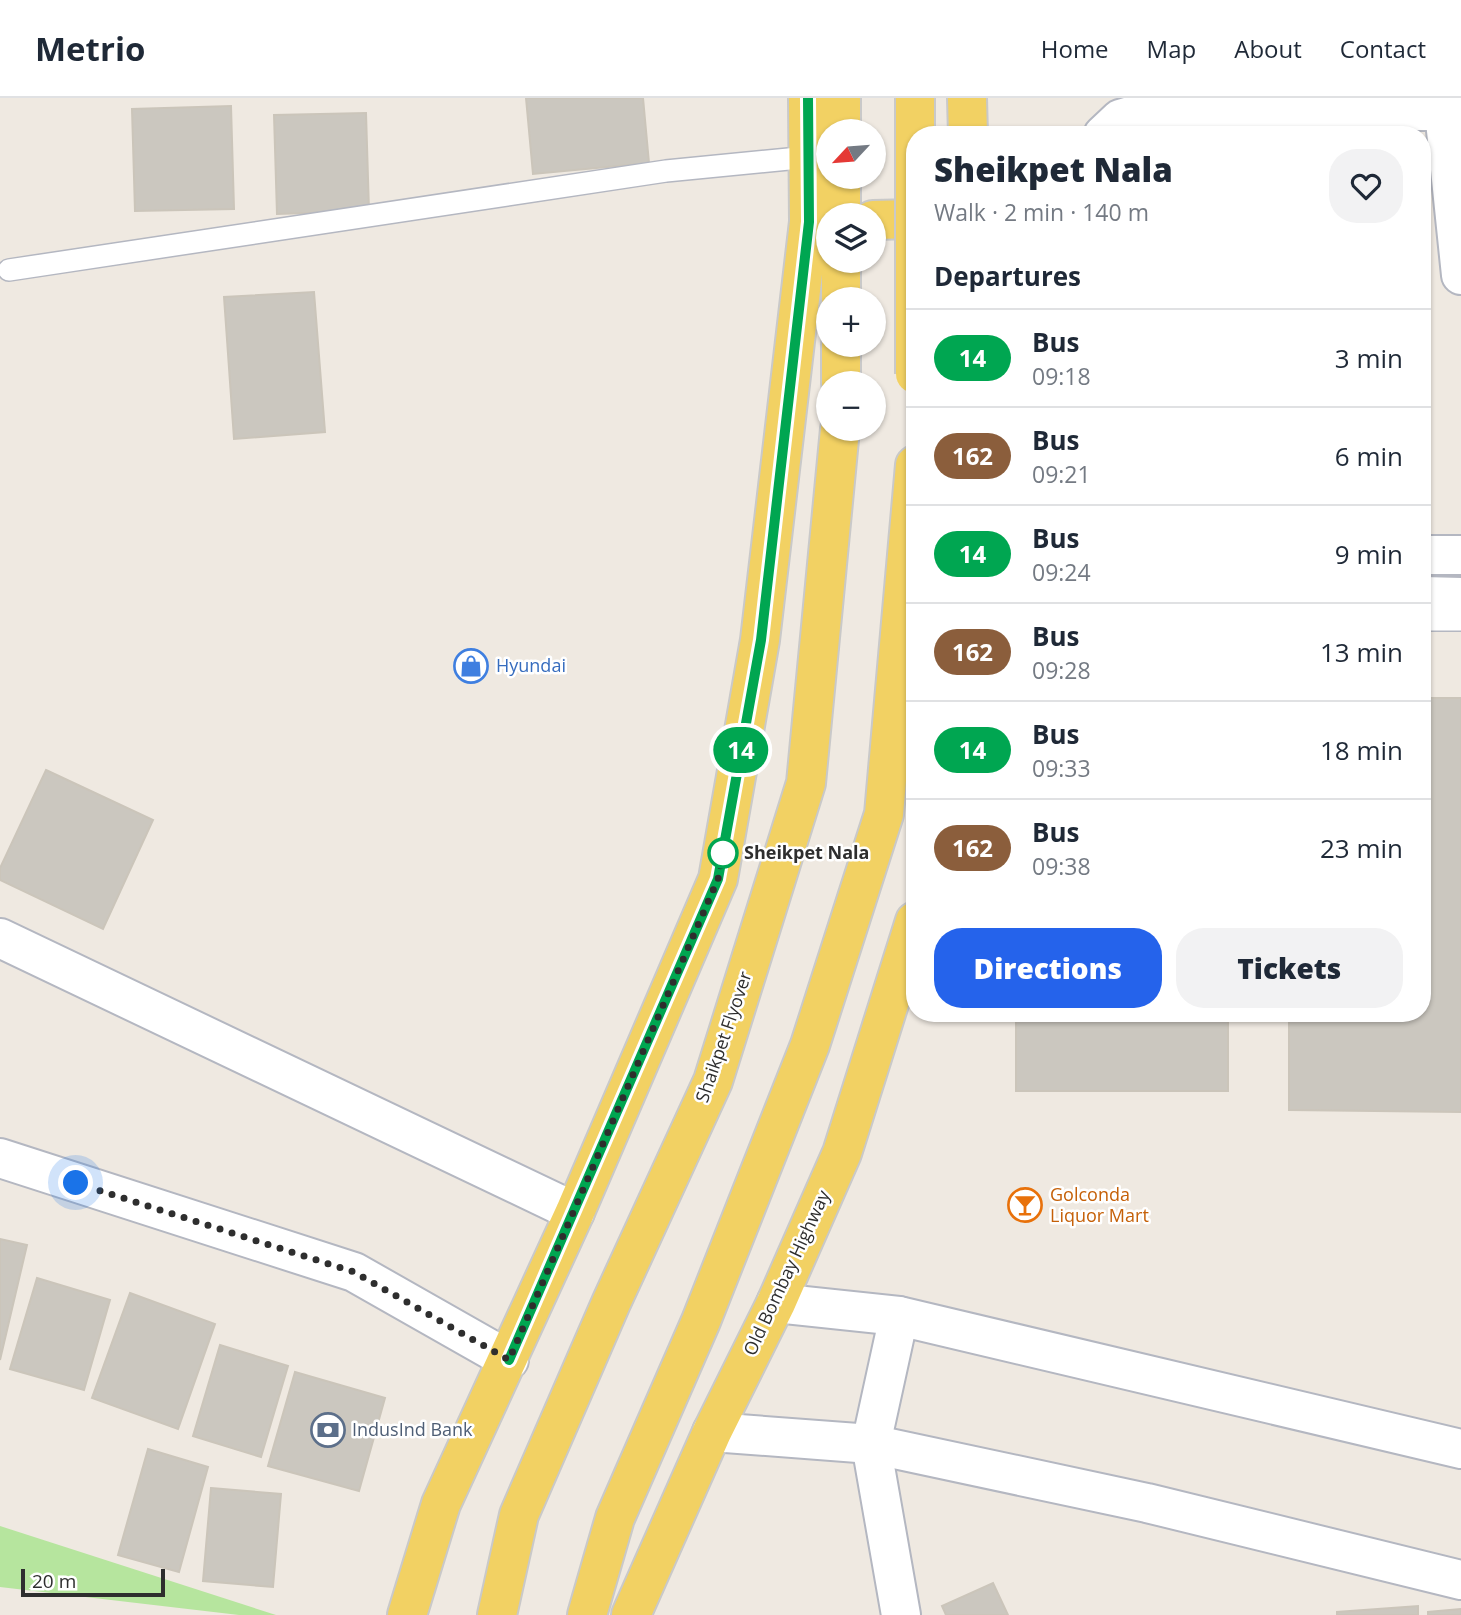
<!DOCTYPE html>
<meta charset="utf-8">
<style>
:root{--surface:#fff;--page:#f2f2f3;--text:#1f2937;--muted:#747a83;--line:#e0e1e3;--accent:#2563eb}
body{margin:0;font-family:"Open Sans",sans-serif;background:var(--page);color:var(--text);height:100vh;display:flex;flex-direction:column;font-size:26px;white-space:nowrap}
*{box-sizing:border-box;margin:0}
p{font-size:23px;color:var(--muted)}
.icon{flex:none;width:38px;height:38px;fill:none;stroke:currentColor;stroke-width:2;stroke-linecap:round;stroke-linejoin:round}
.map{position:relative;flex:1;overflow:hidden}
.panel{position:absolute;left:906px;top:28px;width:525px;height:896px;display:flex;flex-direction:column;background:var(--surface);border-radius:28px;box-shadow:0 2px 5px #0004}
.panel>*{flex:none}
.badge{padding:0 14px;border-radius:23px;font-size:24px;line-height:46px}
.needle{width:46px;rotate:244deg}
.controls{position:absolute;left:816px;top:21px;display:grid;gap:14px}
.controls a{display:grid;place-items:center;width:70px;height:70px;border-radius:50%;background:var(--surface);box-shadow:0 2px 5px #0004;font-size:35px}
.scale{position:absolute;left:21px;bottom:18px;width:144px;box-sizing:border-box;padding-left:7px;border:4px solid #2e2e2e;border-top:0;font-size:19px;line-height:24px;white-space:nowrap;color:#2e2e2e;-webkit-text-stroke:5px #fff;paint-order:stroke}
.you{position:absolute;width:35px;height:35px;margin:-18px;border:5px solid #fff;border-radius:50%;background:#1a73e8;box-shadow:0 0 0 10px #1a73e833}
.map>.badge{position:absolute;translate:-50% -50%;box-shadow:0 0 0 4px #fff}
h2{padding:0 28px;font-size:26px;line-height:63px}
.round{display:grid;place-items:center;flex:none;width:74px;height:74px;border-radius:28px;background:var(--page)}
.head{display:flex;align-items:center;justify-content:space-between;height:119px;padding:0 28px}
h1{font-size:33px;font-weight:800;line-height:52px}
.primary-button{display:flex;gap:14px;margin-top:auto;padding:14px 28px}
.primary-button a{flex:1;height:80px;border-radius:28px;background:var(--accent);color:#fff;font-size:28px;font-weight:800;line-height:80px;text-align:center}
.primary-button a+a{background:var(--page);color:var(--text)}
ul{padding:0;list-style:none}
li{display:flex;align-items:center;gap:21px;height:98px;padding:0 28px;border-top:2px solid var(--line)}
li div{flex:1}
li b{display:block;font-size:26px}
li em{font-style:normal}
li .badge{min-width:77px;font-weight:700;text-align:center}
header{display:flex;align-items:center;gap:42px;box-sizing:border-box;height:98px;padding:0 35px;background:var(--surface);border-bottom:2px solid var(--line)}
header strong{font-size:33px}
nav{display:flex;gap:38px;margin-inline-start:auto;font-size:24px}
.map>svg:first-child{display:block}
.green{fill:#b6e59e}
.building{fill:#cbc7bf;stroke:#cbc5ba;stroke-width:2}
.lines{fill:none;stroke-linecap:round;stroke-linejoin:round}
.service-casing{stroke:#b4b7c1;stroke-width:24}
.minor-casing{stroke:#b4b7c1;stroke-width:42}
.tertiary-casing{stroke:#b4b7c1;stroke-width:42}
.primary-casing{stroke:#c9c9c9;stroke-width:42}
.service{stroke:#fff;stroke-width:21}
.minor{stroke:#fff;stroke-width:38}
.tertiary{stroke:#fff;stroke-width:38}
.primary{stroke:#f2d163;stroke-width:38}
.primary-bridge-casing{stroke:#c9c9c9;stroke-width:42;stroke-linecap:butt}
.primary-bridge{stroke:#f2d163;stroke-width:38}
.line-casing{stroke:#fff;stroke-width:16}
.line{stroke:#00a651;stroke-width:10}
.walk{stroke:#2e2e2e;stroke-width:7;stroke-dasharray:0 12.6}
.stop-dot{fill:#fff;stroke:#00a651;stroke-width:3.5}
.labels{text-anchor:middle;stroke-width:5;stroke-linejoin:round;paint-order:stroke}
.shop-label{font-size:18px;fill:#366cbe;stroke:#fff;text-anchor:start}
.stop-label{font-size:18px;font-weight:bold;fill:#2e2e2e;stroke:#fff;text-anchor:start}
.street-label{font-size:18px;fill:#2e2e2e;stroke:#fff}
.food-label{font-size:18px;fill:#c56008;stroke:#fff;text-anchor:start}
.service-label{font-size:18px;fill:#4e5e75;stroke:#fff;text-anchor:start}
</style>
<header>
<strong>Metrio</strong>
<nav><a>Home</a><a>Map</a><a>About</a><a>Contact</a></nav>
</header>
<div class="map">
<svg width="1461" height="1517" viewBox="0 0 1461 1517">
<rect width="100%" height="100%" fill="#efe9e1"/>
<path class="green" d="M0,1428L276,1517H239L0,1489Z"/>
<path class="building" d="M526,0H643L649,65L533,76Z
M231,8L234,111L135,113L132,11Z
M366,15L369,113L277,116L274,17Z
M1368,21L1371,37H1263Z
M314,194L325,334L234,341L224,199Z
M1423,600H1461V1014L1289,1012V915H1423Z
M46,672L153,722L103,831L0,782V770Z
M1016,915H1228V993H1016Z
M0,1141L27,1147L0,1262Z
M37,1180L110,1202L84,1292L10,1271Z
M130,1195L215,1226L178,1331L92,1300Z
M220,1247L288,1268L261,1359L193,1338Z
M295,1274L385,1300L359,1393L268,1368Z
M148,1351L208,1369L179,1474L118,1457Z
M211,1390L281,1396L273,1489L203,1483Z
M993,1485L1008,1517H946L942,1508Z
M1418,1508V1517H1337V1514Z
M1461,1511V1517H1428V1514Z"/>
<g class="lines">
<g class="service-casing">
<path id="service" d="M9,172L666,73L809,59
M1423,522H1461"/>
</g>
<g class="minor-casing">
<path id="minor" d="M1444,13L1461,177
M1103,37L1120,21L1147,13H1461
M1423,457H1461
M1423,498L1461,499
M0,840L575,1114
M0,1060L354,1174L509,1262
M899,1218L871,1346L901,1517"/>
</g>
<g class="tertiary-casing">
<path id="tertiary" d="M776,1205L899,1218L1461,1351
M712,1334L871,1346L1147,1405L1461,1482"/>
</g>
<g class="primary-casing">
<path id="primary" d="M967,0L968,37
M841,33V0
M841,117V79
M873,122L915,121
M841,201V163
M841,285V247
M407,1517L441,1406L575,1114L718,781L760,542L809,124L808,0
M497,1517L519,1417L611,1205L713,983L806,685L840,331
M587,1517L615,1420L701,1223L810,947L884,716L915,367
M631,1517L712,1334L776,1205L842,1055L915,823"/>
</g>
<use href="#service" class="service"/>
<use href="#minor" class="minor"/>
<use href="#tertiary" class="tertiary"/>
<use href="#primary" class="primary"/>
<g class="primary-bridge-casing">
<path id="primary-bridge" d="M915,276V0"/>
</g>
<use href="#primary-bridge" class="primary-bridge"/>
</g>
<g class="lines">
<g class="line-casing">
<path id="line" d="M509,1262L718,781L761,542L809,124L808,0"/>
</g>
<use href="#line" class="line"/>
<path class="walk" d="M76,1085L354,1174L509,1262L718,781L723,755"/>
</g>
<defs>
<g id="shop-ring" transform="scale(1.75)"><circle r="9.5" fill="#fff" stroke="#3f7fe0" stroke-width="1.5"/><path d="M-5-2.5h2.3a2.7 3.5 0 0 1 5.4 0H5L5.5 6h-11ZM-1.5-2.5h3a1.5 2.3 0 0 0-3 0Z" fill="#3f7fe0"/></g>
<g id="bar-ring" transform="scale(1.75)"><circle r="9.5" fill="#fff" stroke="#e8710a" stroke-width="1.5"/><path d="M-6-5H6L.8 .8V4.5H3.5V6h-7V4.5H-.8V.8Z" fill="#e8710a"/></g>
<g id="bank-ring" transform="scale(1.75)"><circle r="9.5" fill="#fff" stroke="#5c6f8a" stroke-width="1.5"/><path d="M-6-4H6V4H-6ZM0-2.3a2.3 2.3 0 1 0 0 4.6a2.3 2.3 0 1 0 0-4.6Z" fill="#5c6f8a"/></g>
</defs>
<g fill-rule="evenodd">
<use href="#shop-ring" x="471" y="568"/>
<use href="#bar-ring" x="1025" y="1107"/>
<use href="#bank-ring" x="328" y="1332"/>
</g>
<circle class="stop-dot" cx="723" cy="755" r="14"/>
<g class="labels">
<g class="shop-label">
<text x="496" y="574">Hyundai</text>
</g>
<g class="stop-label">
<text x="744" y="761">Sheikpet Nala</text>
</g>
<g class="street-label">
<text transform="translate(724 939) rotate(-71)" y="6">Shaikpet Flyover</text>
<text transform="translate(787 1175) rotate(-65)" y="6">Old Bombay Highway</text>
</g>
<g class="food-label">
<text x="1050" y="1103">Golconda<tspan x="1050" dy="21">Liquor Mart</tspan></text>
</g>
<g class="service-label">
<text x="352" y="1338">IndusInd Bank</text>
</g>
</g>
</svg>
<div class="controls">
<a><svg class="needle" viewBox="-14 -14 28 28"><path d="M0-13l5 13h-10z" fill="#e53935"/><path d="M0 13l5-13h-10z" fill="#747a83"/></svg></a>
<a><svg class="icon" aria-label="layers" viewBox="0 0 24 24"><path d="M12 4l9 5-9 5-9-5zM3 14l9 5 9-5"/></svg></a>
<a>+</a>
<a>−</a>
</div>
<div class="scale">20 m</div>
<div class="you" style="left:76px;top:1085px"></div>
<b class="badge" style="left:741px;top:652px;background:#00a651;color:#fff">14</b>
<section class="panel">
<div class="head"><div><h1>Sheikpet Nala</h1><p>Walk · 2 min · 140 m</p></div><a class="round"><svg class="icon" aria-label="heart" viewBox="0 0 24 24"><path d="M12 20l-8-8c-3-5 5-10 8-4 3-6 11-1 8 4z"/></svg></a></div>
<h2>Departures</h2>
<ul>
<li><span class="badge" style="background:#00a651;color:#fff">14</span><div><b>Bus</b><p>09:18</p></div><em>3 min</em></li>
<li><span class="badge" style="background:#8b5e3c;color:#fff">162</span><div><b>Bus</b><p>09:21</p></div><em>6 min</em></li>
<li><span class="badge" style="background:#00a651;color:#fff">14</span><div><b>Bus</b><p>09:24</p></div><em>9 min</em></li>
<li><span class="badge" style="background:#8b5e3c;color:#fff">162</span><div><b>Bus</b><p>09:28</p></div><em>13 min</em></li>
<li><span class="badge" style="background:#00a651;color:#fff">14</span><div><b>Bus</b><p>09:33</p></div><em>18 min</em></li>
<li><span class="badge" style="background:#8b5e3c;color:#fff">162</span><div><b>Bus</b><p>09:38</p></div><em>23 min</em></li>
</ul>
<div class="primary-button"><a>Directions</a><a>Tickets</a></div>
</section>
</div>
